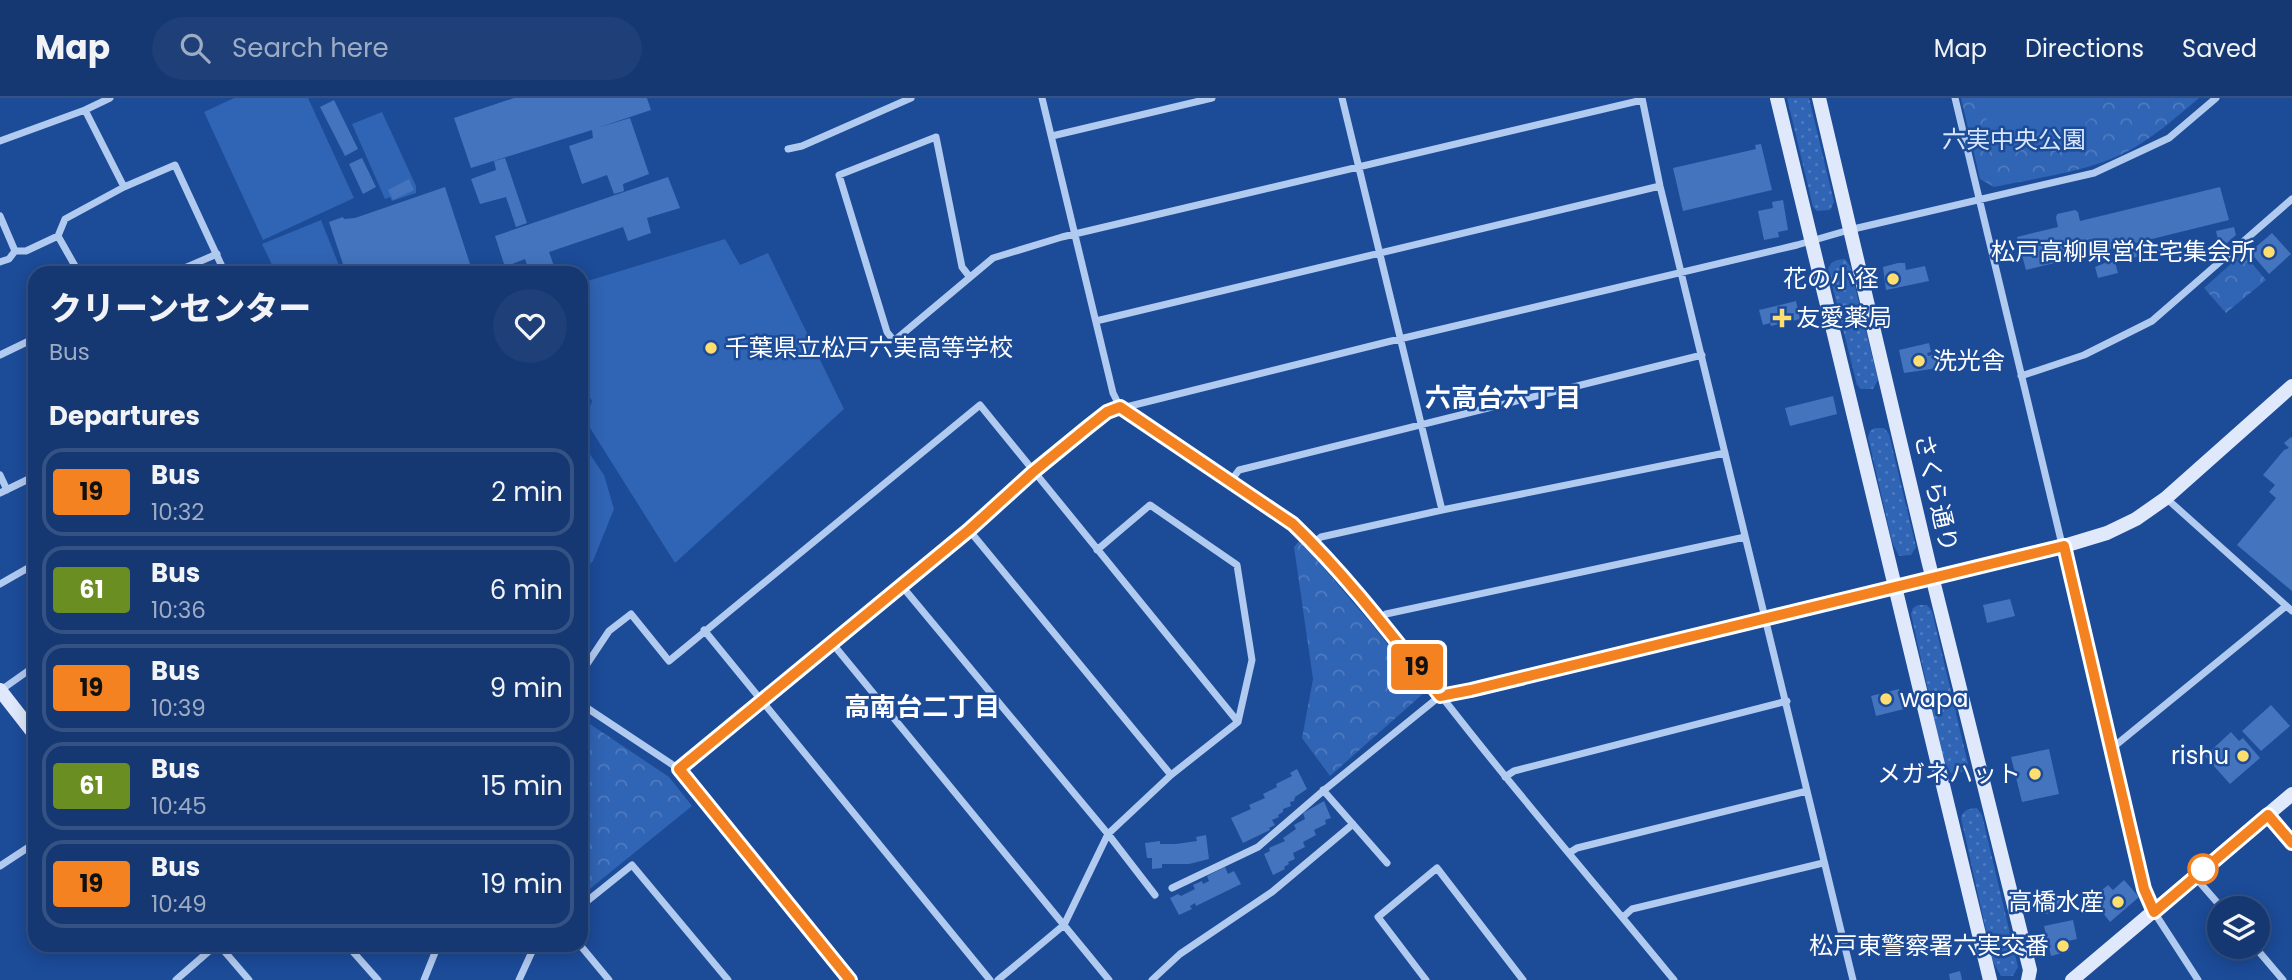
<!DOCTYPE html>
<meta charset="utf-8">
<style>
:root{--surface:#153872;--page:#1e3f77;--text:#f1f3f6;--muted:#9dacc4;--line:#345284}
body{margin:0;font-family:Poppins,"Noto Sans JP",sans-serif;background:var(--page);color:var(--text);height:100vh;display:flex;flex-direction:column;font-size:26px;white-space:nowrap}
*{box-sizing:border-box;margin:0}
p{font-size:23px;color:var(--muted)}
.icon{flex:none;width:38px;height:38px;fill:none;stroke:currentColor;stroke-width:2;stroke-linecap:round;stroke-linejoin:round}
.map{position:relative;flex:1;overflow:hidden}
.sheet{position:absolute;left:28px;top:168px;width:560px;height:686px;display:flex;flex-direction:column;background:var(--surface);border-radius:21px;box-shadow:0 4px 18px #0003,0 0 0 2px var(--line)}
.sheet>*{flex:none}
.badge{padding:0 14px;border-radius:5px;font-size:24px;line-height:46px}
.buttons{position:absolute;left:2207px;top:798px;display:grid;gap:14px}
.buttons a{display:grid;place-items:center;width:63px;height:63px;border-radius:50%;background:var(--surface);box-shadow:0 4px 18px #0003,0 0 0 2px var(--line);font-size:35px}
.map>.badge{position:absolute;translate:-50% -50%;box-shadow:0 0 0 4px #fff}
h2{padding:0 21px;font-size:26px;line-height:63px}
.round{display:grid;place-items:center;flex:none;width:74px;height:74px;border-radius:37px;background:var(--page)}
.overview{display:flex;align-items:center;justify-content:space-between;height:119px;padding:0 21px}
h1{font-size:33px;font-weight:800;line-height:52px}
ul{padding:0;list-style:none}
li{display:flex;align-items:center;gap:21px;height:88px;margin:0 14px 10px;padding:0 7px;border:4px solid var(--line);border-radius:21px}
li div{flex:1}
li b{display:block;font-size:26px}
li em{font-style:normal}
li .badge{min-width:77px;font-weight:700;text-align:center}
header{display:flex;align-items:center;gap:42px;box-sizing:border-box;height:98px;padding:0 35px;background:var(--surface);border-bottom:2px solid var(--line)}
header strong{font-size:33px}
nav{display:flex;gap:38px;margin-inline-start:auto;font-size:24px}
.search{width:490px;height:63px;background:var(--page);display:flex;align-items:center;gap:18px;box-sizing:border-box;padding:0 24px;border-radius:38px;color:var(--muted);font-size:26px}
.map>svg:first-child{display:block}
.grass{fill:url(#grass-dots)}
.park{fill:url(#park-crowns)}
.pitch{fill:#3064b4}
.building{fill:#4474be}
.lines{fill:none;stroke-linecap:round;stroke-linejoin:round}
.street{stroke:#b1caf0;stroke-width:7}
.secondary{stroke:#dfe9fb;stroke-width:14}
.line-casing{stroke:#fff;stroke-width:16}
.line{stroke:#f58220;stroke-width:10}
.poi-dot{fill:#ffde70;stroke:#1c4b98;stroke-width:2.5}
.stop-dot{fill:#fff;stroke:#f58220;stroke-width:3.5}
.labels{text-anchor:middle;stroke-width:5;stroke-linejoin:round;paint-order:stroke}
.park-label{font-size:24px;fill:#d8e6fb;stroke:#1c4b98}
.poi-label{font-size:24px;fill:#fff;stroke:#1c4b98;text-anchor:end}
.street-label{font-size:24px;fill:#fff;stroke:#1c4b98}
.neighbourhood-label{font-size:26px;font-weight:bold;fill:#fff;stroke:#1c4b98}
</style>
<header>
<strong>Map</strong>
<div class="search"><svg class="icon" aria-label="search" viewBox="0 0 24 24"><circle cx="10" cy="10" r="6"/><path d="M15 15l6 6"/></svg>Search here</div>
<nav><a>Map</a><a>Directions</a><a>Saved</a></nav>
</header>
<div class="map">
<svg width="2292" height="882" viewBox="0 0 2292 882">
<defs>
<pattern id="grass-dots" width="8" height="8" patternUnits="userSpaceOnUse" patternTransform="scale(1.75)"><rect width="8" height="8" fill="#3064b4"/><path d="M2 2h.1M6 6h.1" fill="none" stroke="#4f7bbf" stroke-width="1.8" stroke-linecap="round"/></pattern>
<pattern id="park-crowns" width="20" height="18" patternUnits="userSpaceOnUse" patternTransform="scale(1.75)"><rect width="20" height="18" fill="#3064b4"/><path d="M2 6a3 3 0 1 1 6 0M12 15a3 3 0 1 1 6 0" fill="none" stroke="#4f7bbf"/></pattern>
</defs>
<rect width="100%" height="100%" fill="#1c4b98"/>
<path class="grass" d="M1787,0H1809L1834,104L1830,112L1817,113L1813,109Z
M1845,161L1850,168L1878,282L1873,291H1861L1857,287L1828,171C1832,162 1836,162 1845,161Z
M1875,330H1884L1889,336L1916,449L1911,457L1899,458L1892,444L1868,339L1870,333Z
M1918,507H1927L1932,513L1968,666L1963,674L1951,675L1943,661L1911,516L1913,510Z
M1977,710L1982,717L2018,869L2013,878H2001L1993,864L1961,720C1964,711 1968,711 1977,710Z"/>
<path class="park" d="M1961,0H2199C2174,21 2150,43 2120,57C2082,75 2035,80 1994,89L1980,81Z
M2243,155L2266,182L2226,215L2204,190Z
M1300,442L1374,529L1425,594L1330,678L1302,640L1313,581L1294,449Z
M581,620L669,679L692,708L581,798Z"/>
<path class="pitch" d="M234,0H308L354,100L263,142L204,14Z
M1983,0H2102V7L2085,26L1996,39L1989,34Z
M382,14L416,88V95L392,103L390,99L385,101L352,26Z
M321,122L342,175H276L262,146Z
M725,141L740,167L768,155L844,311L675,465L585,322L592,303L581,285V185Z
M581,343L604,377L614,411L593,463L581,475Z"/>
<path class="building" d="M514,0H647L651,12L597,30L630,20L649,76L623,86L624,93L614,96L607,77L582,86L569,48L593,40L592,32L471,70L454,20Z
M334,2L358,51L345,58L320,9Z
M1761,46L1772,92L1683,113L1673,70L1756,51L1755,47Z
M362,60L376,89L363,96L349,66Z
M505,60L527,125L516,129L506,99L480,106L471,81L496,72L494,63Z
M668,79L680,110L647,120L651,135L628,143L623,129L549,154L554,168L530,175L525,161L505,169L495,138Z
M409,81L414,92L393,102L388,92Z
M445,89L471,169L453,175H346L329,124L343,119L344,121L355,120Z
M2220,89L2229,122L2026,172L2017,139L2058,129L2056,120L2057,116L2075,112L2078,114L2080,123Z
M1783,102L1788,132L1778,134L1779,139L1764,142L1758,113L1773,110L1772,104Z
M2234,129L2236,137L2220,151L2216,133Z
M2272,135L2291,156L2269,176L2250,154Z
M2177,143L2179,148L2154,155L2153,149Z
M2150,150L2151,155L2121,163L2120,158Z
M2107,164H2115L2118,175L2098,180L2095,169Z
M1898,165H1905L1906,172L1925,168L1929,183L1886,192L1883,169Z
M1796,203L1800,221L1771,228L1770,225L1763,227L1759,212Z
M1929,245L1931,254L1927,255L1928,258L1935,256L1938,270L1904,275L1899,252Z
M1833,298L1837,316L1790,328L1785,310Z
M2291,339L2292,340V493L2237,447L2276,400L2269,394L2275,387L2263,377L2284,352L2289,350L2284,345Z
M2010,501L2015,518L1987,525L1983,507Z
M1899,591L1904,611L1876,618L1871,598Z
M2271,607L2290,628L2261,653L2242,633Z
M2231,634L2239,643L2243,640L2260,660L2230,686L2205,658Z
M2049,651L2059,696L2022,704L2011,659Z
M1297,671L1307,691L1295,699L1294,703L1290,704L1291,708L1283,711V714L1278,717L1279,719L1272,722L1275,727L1269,730L1270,732L1243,745L1231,720L1251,711L1249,707L1265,700L1263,696L1277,689L1276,686L1292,678L1290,675Z
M1324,703L1331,720L1325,722L1326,726L1314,732L1316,737L1303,744L1305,749L1293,755L1295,761L1288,764L1289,766L1284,769L1285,771L1273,777L1264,756L1270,753L1269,750L1285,743L1283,740L1296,731L1294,727L1305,721L1303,715Z
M1206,737L1209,761L1189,766H1162V770L1152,771V760H1147L1145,745L1160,743V746H1176L1197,743L1196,739Z
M1225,769L1228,776L1234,773L1241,786L1196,808L1195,805L1190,808L1192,811L1179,817L1170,800L1178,796L1181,798L1195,791L1193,787L1202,783L1203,786L1209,783L1207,778Z
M2124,782L2139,799L2110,824L2096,806L2099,803L2095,798L2108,787L2113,792Z
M2061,798V800L2067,798L2070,810L2046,816L2042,802Z
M2073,822L2077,841L2068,843L2070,853L2051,858L2044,828Z
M1960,873L1962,882H1950L1949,876Z"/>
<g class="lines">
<path class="street" d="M1042,0L1113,295L1120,309L1293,426C1365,496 1425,579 1488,657C1549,733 1613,807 1674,882
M1342,0L1442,412
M1642,0L1660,88L1853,882
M1955,0C2018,264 2083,527 2144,791L2154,814L2198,882
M85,12L124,89
M1052,38L1212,0
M0,43L85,12L110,0
M788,51L802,48L911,0
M0,118L15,153L9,161L0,164
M58,138L79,175
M15,153H26L58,138L65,121L124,89L175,67L225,175
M173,175L217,156
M969,178L962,169L936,39L839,77L887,234L894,243L993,160L1062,139L1642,2
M1096,223L1660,88
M0,257L31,242L35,251
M2021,278L2084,257L2152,223L2292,101
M0,377L7,392
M1230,384L1239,372L1702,257
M0,395L35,378
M2166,400L2292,513
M969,432L1171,677
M1313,445L1321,439L1442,412L1725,355
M0,486L35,466
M901,487L1108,736L1155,797
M1379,522L1386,516L1745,439
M704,532L990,882
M832,545L1109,882
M581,575L609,533L631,516L669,563L980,307L1238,624
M1,592L35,568
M581,606L679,671L850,882
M2111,651L2286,508
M679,671L969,432L1033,374L1106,314L1387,244L1797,147L1849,132L2094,75L2169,40L2216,0
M1505,679L1514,673L1787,603
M1323,692L1387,765
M2268,717L2292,745
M1569,755L1577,750L1807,693
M0,768L35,745
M2195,779L2222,810
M1172,790L1258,749L1323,693L1440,598
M581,808L632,767L728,882
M1623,819L1632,811L1823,765
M219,847L249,882
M347,847L378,882
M580,847L609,882
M2255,849L2283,882
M176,882L216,847
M424,882L438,847
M519,882L535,847
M998,882L1064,827L1108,736L1171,677L1238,624L1252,562L1237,467L1150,407L1097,452
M1152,882L1180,856L1272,794L1353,726
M1426,882L1378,819L1437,770L1523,882"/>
<path class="secondary" d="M1777,0L1990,882
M1819,0L1928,462L2030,872L2028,882
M0,592L35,637
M1440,598L1471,592L2064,448L2107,435L2136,421L2166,400L2292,288
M2072,882L2292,696"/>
</g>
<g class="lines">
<g class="line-casing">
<path id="line" d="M850,882L679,671L969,432L1033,374L1088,329L1107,314L1120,309L1293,426C1347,478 1393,539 1440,598L1471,592L2064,448L2144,791L2154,814L2268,717L2292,745"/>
</g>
<use href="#line" class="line"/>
</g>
<g class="poi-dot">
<circle cx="2269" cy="154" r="7"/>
<circle cx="1893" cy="181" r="7"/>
<path d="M1778.5 209.5h7v7h7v7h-7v7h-7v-7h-7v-7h7z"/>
<circle cx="711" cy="250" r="7"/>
<circle cx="1919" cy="263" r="7"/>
<circle cx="1886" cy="601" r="7"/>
<circle cx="2243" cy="658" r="7"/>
<circle cx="2035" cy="676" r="7"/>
<circle cx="2118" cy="804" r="7"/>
<circle cx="2063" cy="848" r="7"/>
</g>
<circle class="stop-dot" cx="2203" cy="771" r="14"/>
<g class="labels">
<g class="park-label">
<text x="2014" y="50">六実中央公園</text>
</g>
<g class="poi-label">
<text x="2255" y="162">松戸高柳県営住宅集会所</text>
<text x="1879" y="189">花の小径</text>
<text x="1796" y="228" text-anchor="start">友愛薬局</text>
<text x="725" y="258" text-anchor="start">千葉県立松戸六実高等学校</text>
<text x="1933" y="271" text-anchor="start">洗光舎</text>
<text x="1900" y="609" text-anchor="start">wapa</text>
<text x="2229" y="666">rishu</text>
<text x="2021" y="684">メガネハット</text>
<text x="2104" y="812">高橋水産</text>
<text x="2049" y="856">松戸東警察署六実交番</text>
</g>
<g class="street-label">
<text transform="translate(1936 395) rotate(77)" y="8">さくら通り</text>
</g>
<g class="neighbourhood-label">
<text x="1503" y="309">六高台六丁目</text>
<text x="922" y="618">高南台二丁目</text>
</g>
</g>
</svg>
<div class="buttons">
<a><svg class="icon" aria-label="layers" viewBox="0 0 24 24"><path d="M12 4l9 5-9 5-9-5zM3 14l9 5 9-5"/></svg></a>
</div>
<b class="badge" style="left:1417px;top:569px;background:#f58220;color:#111">19</b>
<section class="sheet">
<div class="overview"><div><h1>クリーンセンター</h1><p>Bus</p></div><a class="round"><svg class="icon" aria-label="heart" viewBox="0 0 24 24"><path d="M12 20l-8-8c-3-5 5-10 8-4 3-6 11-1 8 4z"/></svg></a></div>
<h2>Departures</h2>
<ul>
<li><span class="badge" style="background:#f58220;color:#111">19</span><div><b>Bus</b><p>10:32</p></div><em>2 min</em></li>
<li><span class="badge" style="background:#6b8e23;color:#fff">61</span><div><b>Bus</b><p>10:36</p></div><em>6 min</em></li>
<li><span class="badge" style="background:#f58220;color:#111">19</span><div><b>Bus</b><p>10:39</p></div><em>9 min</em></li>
<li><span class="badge" style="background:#6b8e23;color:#fff">61</span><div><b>Bus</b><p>10:45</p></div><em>15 min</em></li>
<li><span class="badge" style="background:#f58220;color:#111">19</span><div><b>Bus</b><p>10:49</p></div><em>19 min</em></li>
</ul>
</section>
</div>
